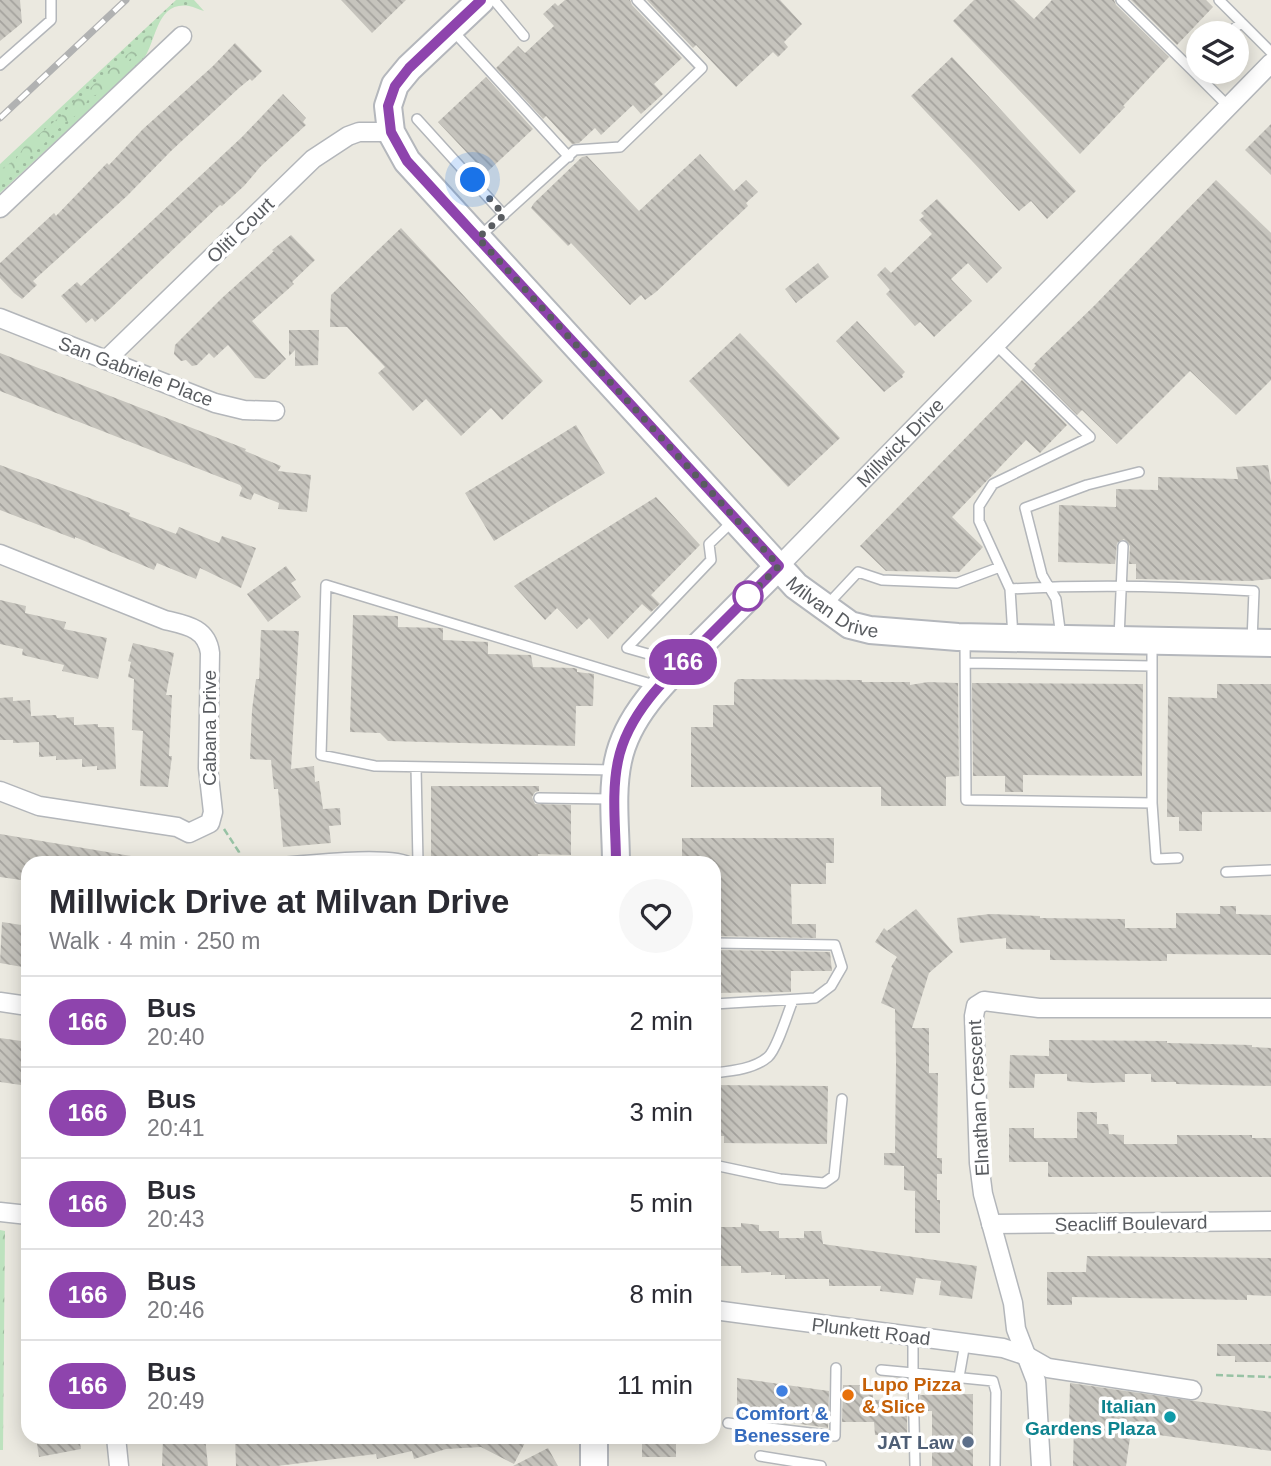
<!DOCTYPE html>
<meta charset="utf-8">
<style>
:root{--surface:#fff;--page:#f7f7f7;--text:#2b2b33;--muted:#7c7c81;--line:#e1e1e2}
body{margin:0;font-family:Helvetica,sans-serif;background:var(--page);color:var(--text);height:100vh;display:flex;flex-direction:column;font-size:26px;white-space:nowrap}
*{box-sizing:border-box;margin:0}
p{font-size:23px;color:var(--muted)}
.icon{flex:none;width:38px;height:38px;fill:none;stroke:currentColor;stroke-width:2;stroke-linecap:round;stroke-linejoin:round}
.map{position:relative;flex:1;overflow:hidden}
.panel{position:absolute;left:21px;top:856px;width:700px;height:588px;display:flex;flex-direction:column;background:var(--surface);border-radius:21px;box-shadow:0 4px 18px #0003}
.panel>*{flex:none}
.badge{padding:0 14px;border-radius:23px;font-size:24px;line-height:46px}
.fabs{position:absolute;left:1186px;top:21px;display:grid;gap:14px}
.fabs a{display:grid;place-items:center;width:63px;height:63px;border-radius:50%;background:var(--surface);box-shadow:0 4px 18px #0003;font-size:35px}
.you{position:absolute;width:35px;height:35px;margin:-18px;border:5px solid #fff;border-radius:50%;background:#1a73e8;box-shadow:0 0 0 10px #1a73e833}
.map>.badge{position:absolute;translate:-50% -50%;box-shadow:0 0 0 4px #fff}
.round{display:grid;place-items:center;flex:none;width:74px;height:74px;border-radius:37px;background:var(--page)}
.head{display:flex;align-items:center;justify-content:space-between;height:119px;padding:0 28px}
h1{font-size:33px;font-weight:700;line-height:52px}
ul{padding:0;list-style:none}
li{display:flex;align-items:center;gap:21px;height:91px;padding:0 28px;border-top:2px solid var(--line)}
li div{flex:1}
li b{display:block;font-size:26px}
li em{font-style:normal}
li .badge{min-width:77px;font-weight:700;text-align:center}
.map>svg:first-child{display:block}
.grass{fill:url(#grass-dots)}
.forest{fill:url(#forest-crowns)}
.building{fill:url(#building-back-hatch)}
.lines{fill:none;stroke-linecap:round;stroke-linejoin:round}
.lane-casing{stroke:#b3b6ba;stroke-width:12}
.street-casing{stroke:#b3b6ba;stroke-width:21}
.secondary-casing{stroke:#b4b7bc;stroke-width:30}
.path{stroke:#97c2a4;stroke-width:2.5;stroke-dasharray:7 3.5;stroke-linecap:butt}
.lane{stroke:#fff;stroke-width:9}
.street{stroke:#fff;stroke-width:18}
.secondary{stroke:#fff;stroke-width:26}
.rail-casing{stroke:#b1b2b2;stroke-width:7}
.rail{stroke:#fff;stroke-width:4.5;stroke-dasharray:13;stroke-linecap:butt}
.line-casing{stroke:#fff;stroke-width:16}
.line{stroke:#8e44ad;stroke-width:10}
.walk{stroke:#595c60;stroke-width:7;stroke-dasharray:0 12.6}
.stop-dot{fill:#fff;stroke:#8e44ad;stroke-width:3.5}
.shop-dot{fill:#3f7fe0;stroke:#fff;stroke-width:2.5}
.food-dot{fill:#e8710a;stroke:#fff;stroke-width:2.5}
.culture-dot{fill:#0f9aa8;stroke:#fff;stroke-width:2.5}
.service-dot{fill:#5c6f8a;stroke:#fff;stroke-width:2.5}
.labels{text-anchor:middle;stroke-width:7;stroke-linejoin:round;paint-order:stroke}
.street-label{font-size:19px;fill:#595c60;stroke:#fff}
.food-label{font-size:19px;font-weight:bold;fill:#c56008;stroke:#fff;text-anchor:start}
.culture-label{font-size:19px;font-weight:bold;fill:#0d838f;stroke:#fff;text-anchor:end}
.shop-label{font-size:19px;font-weight:bold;fill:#366cbe;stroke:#fff}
.service-label{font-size:19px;font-weight:bold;fill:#4e5e75;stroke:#fff;text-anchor:end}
</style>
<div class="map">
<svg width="1271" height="1466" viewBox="0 0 1271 1466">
<defs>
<pattern id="grass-dots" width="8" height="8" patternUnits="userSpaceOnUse" patternTransform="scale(1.75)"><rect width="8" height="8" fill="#bde2be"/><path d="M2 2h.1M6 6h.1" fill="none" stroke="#9dba9e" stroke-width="1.8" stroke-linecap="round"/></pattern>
<pattern id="forest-crowns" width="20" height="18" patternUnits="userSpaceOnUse" patternTransform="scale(1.75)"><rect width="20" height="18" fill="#bde2be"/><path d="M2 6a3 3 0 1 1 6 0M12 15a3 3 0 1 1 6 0" fill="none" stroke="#9dba9e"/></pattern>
<pattern id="building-back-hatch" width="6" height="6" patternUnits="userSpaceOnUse" patternTransform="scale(1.75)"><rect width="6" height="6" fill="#c6c4bd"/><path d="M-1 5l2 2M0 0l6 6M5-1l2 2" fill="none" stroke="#a4a29d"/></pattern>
</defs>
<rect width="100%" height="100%" fill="#ebe9e0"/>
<path class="grass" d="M176,0H194L204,11C200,10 194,7 189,6C156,1 157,41 143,60L0,193V164Z"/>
<path class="forest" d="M149,32L153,36L143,53L130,59L122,73L100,93L89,98L81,112L63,124L40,148L25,157L9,178L0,182V170L16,159L24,147L62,115L75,100L85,94L100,78L135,48Z
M0,1230L5,1231L3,1450H0Z"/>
<path class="building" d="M0,0H20L22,23L0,41Z
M341,0H406L372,33Z
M565,0H630L632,5L682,58L654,84L663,94L641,114L633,105L601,135L595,128L579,143L572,144L546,116L543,119L496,68L518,46L525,53L554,26L543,14L555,3L558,6Z
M647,0H780L802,24L784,42L788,47L778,57L773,52L736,87L696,45L693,48Z
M974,0H1014L1034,19L1052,0H1114L1116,5L1169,57L1123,106L1125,107L1080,154L953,21Z
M1131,0H1206L1213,7L1177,45Z
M235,43L262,71L252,81L250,79L239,88L171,151L127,196L33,281L37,285L22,299L14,293L0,278V263L54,213L56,216L107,163L109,165L143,129L213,66Z
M952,57L1076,191L1047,219L1031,201L1019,211L911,96Z
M486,77L533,129L486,173L438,122Z
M283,94L306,118L303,122L306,125L261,166L244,186L222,206L220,205L110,309L95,322L92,318L86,323L61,296L77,282L81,286L112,258L242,137Z
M1271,124V175L1245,150Z
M700,154L734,191L746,180L758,192L746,203L748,206L656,292L645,300L641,295L630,305L571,243L568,246L531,208L534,203L582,157L587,156L639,211Z
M1216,180L1271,233V380L1236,415L1190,371L1117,444L1082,410L1077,415L1032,370L1036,365L1034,364L1095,305Z
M937,199L1002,268L987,283L968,263L951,279L972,301L934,337L920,322L915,326L886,294L890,290L877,275L885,267L891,273L932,234L919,220L924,216L921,213Z
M401,228L543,381L502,420L491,408L461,436L426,399L413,411L378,373L385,367L347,327H330L331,295Z
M291,235L315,260L292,282L294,284L252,321L286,359L265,379L255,378L228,345L214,358L209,353L197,365L192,366L186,360L181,361L174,354L175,345L222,298L274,251L272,250Z
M818,263L829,277L796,303L785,289Z
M857,321L905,372L902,375L903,377L884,392L836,341Z
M289,330H319L318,365L295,366V350L289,356Z
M740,333L840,438L788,487L689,381Z
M0,353L246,449L245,451L281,466L278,471L311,475L307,512L278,509L279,503L254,493L251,500L239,496L242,488L240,485L0,391Z
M1022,380L1067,425L1040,453L1026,440L952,517L983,547L959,572L886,571L860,546Z
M576,425L605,473L494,541L465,493Z
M0,465L130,513L129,516L176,534L179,527L219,543L222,536L256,548L241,588L200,568L196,579L157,563L154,570L75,537V539L0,510Z
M1268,465L1271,483V579L1250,581L1136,579V564H1129L1130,546L1124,539L1117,543L1115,564L1058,562L1059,505L1116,507V489L1158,490V477L1238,479L1236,467Z
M656,497L700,545L651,595L660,604L651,612L642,604L608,639L589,618L577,629L557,608L545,620L514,586Z
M286,566L296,580L291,583L301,597L268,622L247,594Z
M0,600L26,606L25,613L66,622L64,629L107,638L98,679L62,671L64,665L22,655L23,649L0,644Z
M353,615L398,616V627L443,628V640L488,642V654L531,655L533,667L574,668L577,669V672L594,674L593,706H576L575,746L388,741L380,733L350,732Z
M261,630L299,631L291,769L314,766L315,782L319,781L323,809L340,808L341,825L329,826L331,843L283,847L278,789H274L271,760L250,759L252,710L256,679H259Z
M133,643L174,653L166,695H172L169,756H172L168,787L140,786L143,731L132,730L134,679L128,677L131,662L128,661Z
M738,679L862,680V682H910V685L928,682L958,683L959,776L946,777V806H881V787H691V727H713V705H734V683Z
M972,683L1143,684L1142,776L1023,775V792H1005V776H973Z
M1217,684H1271V812H1202V831H1179V817H1167L1168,697L1217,698Z
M13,697V701L30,700L31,716L56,715L57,718L74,717V725L98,724V727H114L116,769L97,770V766L82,767V759L56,760V756L39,757V742L13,743V740H0V698Z
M431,786H539V791L535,792L532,797L535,804L571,805V855L538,854V863H431Z
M0,834L131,856L130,863H28V881L0,877Z
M682,838H834V863H826V884H791L792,924H816V938L714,936V863H682Z
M1220,906H1236V914L1271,915V955L1167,954V961L1050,960V950L1006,949V938L960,943L957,918L990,914L1040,916V918L1125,919V928H1176V913L1220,914Z
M916,909L953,952L929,973L912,1028H929V1073H938L937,1158H942V1174H937V1200H940V1233H915V1191L904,1190V1166L884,1165V1153H895L896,1062L895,1009L881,1003L893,968L891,967L897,957L875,942L884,928L887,931Z
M2,922L28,926V968L0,963Z
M714,950L830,952L832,971H791V992L714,993Z
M0,1038L28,1042V1086L0,1082Z
M1049,1040L1167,1041V1043L1252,1045V1047L1271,1048V1086L1176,1084V1082H1151V1074H1125V1082L1091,1083L1067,1081V1074H1035L1034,1088H1009L1010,1055L1049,1056Z
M714,1085L828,1086L827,1144L724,1143V1136H714Z
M1077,1112H1097V1124H1108L1109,1134L1124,1135V1144H1177V1135H1252V1138H1271V1177H1048V1162H1009V1128H1034V1138H1077Z
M741,1223L759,1225V1231H779V1238H804V1231H821L823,1244L977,1266L972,1299L939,1295L941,1281L916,1278L913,1295L880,1291L881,1286H829V1279H785V1275H771V1272L741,1273V1266H714V1227H741Z
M1087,1256L1271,1258V1296L1247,1295V1300L1072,1297V1305H1047V1272H1086Z
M1217,1344H1271V1362H1235V1356H1217Z
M737,1378L829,1391L828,1428L737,1415Z
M1070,1383L1271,1412V1451L1131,1431L1126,1466H1073L1074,1423L1069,1422Z
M843,1385H869V1388H873V1400L907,1399V1435H875L874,1422H842Z
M973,1394V1466H932V1411H921L920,1395Z
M36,1437H79L81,1449L39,1457Z
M163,1437H205L208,1466H162Z
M235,1437H528L514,1464L481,1447L446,1449L414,1459L412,1451L377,1459L376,1454L277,1466H236Z
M642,1437H676V1457H642Z
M548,1448L558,1466H513Z"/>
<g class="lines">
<g class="lane-casing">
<path id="lane" d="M494,0L524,36
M1121,0L1193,71
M1219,0L1271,52
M454,32L569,157
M1230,33L1241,22
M0,65L51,20V0
M1199,66L1193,71L1228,106
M417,119L504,215
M479,237L575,150L620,147L702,68L637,0
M996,345L1090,437L993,484L979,506V521L1010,589L1013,637
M1010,589C1091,584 1173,586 1254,591L1252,641
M828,604L858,572L882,580L957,583L1000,567
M1061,637L1056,599L1042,575L1025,508L1087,485L1139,472
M1119,638L1123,546
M965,639L966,800L1152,803V643
M676,662L627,648L711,560L709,544L734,520
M966,663L1152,666
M416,767L418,863
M615,770L375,766L321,755L326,585L654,685
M539,798L611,799
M1152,803L1156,859L1178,858
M275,863C301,861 394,850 411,863
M1226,872L1271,870
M714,943L835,945L842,967L831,986L815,998L714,1004
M714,1073C732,1071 754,1069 768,1057C777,1049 788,1012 793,1000
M714,1165L780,1179L824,1183L834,1176L842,1099
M881,1370L913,1373V1336
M959,1377L965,1343
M728,1423L835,1436L836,1368
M760,1456L821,1466
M915,1466L913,1373L993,1381L996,1392L995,1466"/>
</g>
<g class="street-casing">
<g id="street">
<path d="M0,208L182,36"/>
<path d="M0,318L215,403L244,410L275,411"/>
<path d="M106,360L313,159L348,136L359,132H391"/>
<path d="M0,554L165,620C186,625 207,628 210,653L208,768L213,812L210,823L189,833L177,827L39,806L0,791"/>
<path id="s1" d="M779,566L1271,63"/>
<path d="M0,1002L28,1006"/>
<path d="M0,1212L28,1215"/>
<path d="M991,1224L1271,1221"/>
<path d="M714,1310L1003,1348L1027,1356L1048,1368L1192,1390"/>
<path d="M116,1437L119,1466"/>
<path d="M1041,1466L1036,1381L1016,1329L1013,1303L983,1194L979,1163L974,1016L976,1006L984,1001L1039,1008H1271"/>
</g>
</g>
<g class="secondary-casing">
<g id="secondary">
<path id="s2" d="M481,0L409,68L395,85L388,106L391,132L407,161L796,586L850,625L870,630L958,637L1271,643"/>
<path d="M616,863C616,830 611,794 618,761C628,711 672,673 707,638C731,614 755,590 779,566"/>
<path d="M594,1466V1437"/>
</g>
</g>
<path class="path" d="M224,829L239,852L240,863
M1216,1375L1271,1377"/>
<use href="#lane" class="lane"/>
<use href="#street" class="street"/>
<use href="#secondary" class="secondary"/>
<g class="rail-casing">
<path id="rail" d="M0,118L126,0"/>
</g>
<use href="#rail" class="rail"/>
</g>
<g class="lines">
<g class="line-casing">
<path id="line" d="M481,0L409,68L395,86L388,106L391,132L407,161L779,566C755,590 731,614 707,638C672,672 628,711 618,761C611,794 616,830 616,863"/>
</g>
<use href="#line" class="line"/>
<path class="walk" d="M473,180L504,215L478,238L779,566L747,598L748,596"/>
</g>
<circle class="stop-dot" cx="748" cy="596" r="14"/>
<circle class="shop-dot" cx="782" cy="1391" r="7"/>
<circle class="food-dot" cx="848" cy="1395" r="7"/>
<circle class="culture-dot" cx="1170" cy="1417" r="7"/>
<circle class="service-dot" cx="968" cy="1442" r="7"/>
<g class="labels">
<g class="street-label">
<text transform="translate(240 230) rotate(-44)" y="7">Oliti Court</text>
<text transform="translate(136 371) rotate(21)" y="7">San Gabriele Place</text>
<text dy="7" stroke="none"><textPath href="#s1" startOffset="173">Millwick Drive</textPath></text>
<text dy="7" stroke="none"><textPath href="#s2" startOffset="822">Milvan Drive</textPath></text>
<text transform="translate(209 728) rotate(-90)" y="7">Cabana Drive</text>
<text transform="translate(978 1098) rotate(-93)" y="7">Elnathan Crescent</text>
<text transform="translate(1131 1223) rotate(-1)" y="7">Seacliff Boulevard</text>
<text transform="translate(871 1331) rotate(7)" y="7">Plunkett Road</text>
</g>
<g class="food-label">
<text x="862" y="1391">Lupo Pizza<tspan x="862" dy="22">&amp; Slice</tspan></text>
</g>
<g class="culture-label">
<text x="1156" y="1413">Italian<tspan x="1156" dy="22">Gardens Plaza</tspan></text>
</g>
<g class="shop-label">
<text x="782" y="1420">Comfort &amp;<tspan x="782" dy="22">Benessere</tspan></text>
</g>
<g class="service-label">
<text x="954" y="1449">JAT Law</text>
</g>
</g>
</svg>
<div class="fabs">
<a><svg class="icon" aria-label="layers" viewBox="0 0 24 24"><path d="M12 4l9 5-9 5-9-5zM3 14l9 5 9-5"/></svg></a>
</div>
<div class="you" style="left:473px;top:180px"></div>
<b class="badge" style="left:683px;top:662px;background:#8e44ad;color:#fff">166</b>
<section class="panel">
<div class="head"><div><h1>Millwick Drive at Milvan Drive</h1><p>Walk · 4 min · 250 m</p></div><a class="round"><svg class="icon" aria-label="heart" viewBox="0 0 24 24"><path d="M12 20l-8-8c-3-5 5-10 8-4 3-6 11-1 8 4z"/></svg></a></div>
<ul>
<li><span class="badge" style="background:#8e44ad;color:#fff">166</span><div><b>Bus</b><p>20:40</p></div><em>2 min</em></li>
<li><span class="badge" style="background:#8e44ad;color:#fff">166</span><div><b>Bus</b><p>20:41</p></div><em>3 min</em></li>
<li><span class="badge" style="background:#8e44ad;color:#fff">166</span><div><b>Bus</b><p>20:43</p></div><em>5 min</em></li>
<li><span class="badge" style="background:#8e44ad;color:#fff">166</span><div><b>Bus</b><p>20:46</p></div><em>8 min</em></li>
<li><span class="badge" style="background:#8e44ad;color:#fff">166</span><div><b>Bus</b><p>20:49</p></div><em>11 min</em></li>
</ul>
</section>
</div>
